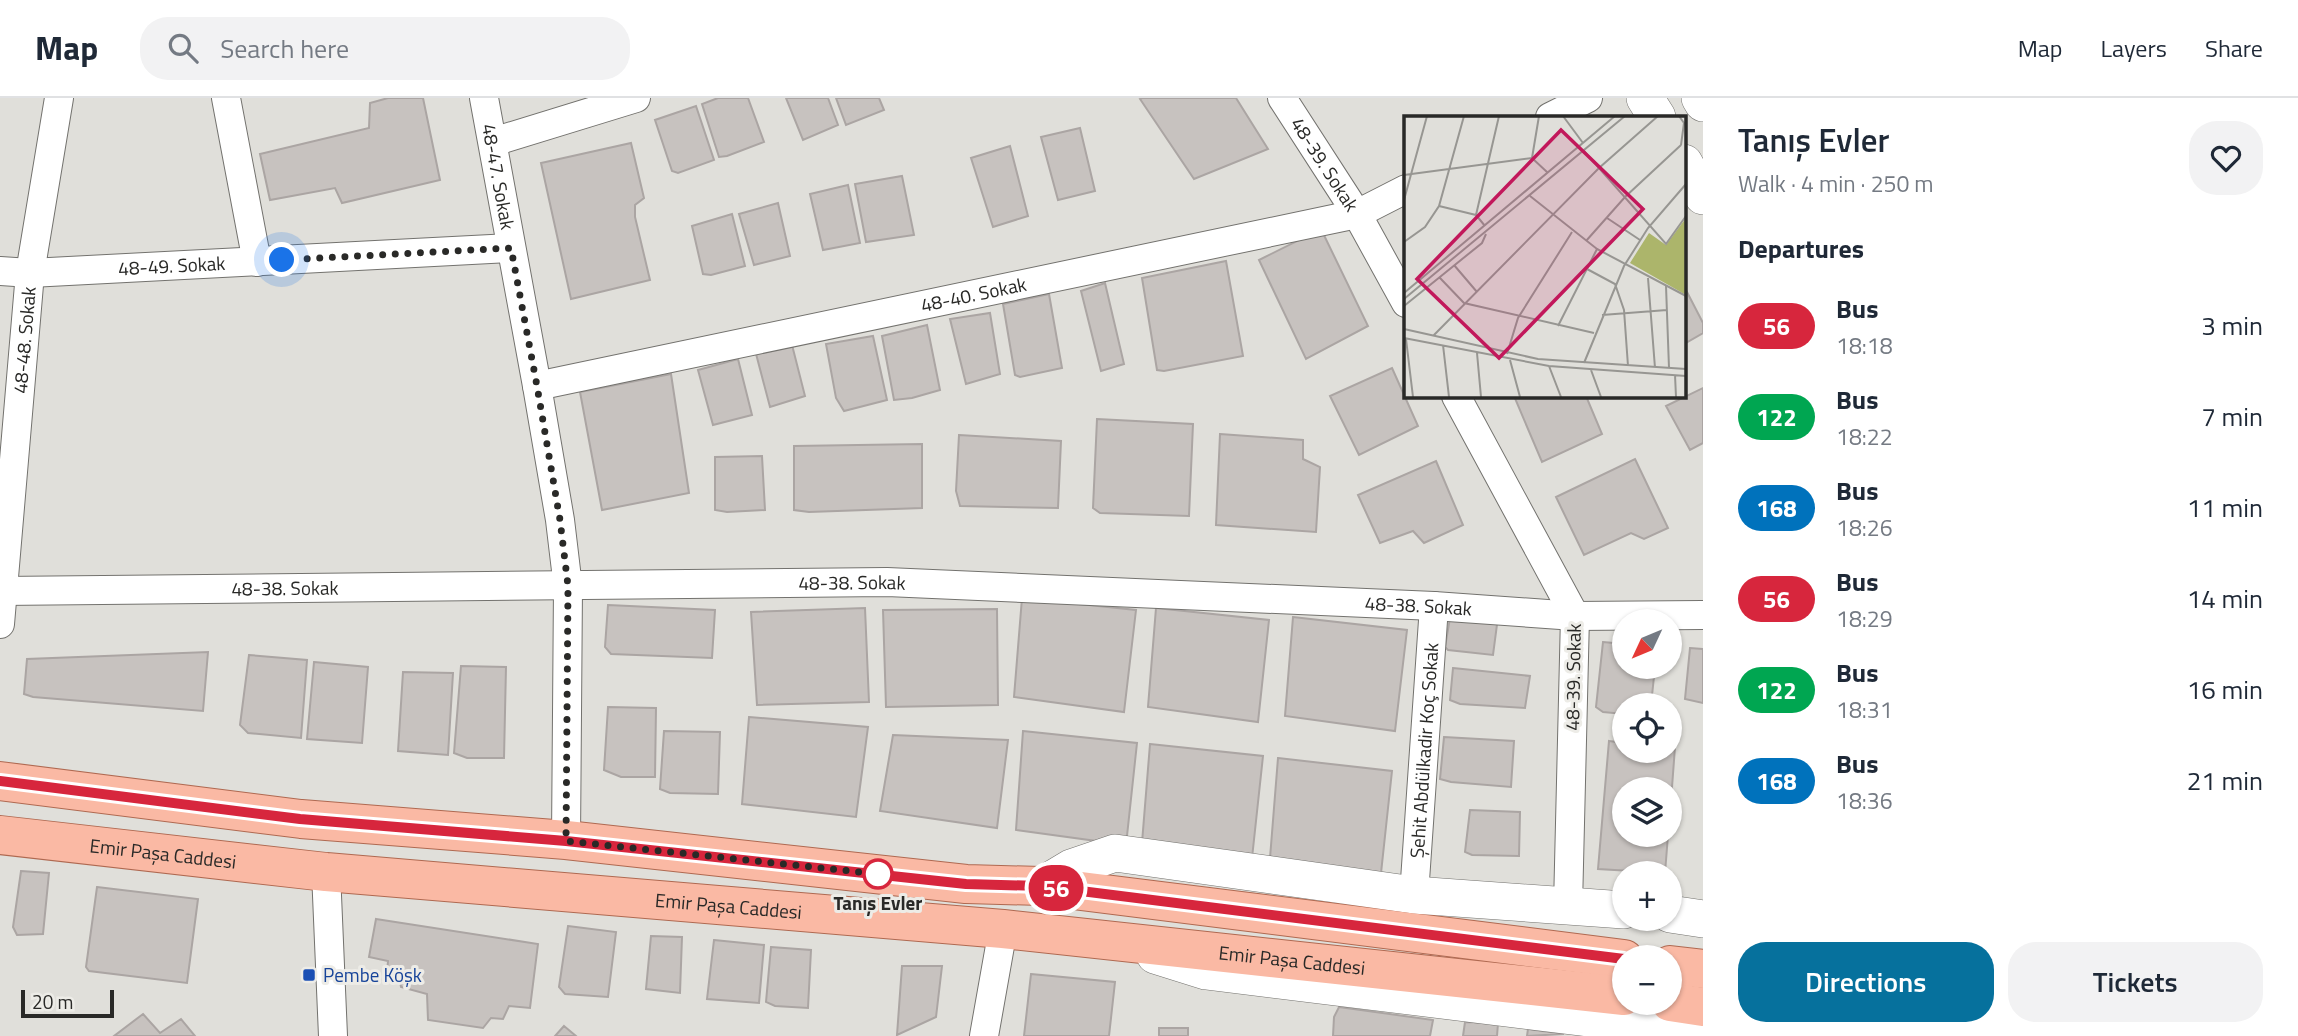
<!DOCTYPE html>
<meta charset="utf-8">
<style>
:root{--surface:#fff;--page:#f2f2f3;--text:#1f2937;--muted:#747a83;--line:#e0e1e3;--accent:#06719d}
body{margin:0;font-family:"Titillium Web",sans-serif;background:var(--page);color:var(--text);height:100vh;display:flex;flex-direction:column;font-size:26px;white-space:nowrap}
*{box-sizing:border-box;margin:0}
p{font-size:23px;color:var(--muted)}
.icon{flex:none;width:38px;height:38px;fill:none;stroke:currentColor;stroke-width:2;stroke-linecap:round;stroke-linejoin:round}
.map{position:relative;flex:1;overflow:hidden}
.details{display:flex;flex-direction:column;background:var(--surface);width:595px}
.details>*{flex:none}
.badge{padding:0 14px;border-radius:23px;font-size:24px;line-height:46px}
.needle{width:46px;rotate:226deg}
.tools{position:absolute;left:1612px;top:511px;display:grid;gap:14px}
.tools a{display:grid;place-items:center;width:70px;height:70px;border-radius:50%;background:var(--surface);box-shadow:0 2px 5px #0004;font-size:35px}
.scale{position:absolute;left:21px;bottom:18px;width:93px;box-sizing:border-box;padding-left:7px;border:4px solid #292927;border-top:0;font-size:19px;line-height:24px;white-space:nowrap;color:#292927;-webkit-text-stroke:5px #edece7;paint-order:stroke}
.you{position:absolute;width:35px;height:35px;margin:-18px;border:5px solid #fff;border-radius:50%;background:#1a73e8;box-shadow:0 0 0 10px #1a73e833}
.map>.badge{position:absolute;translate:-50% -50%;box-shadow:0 0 0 4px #fff}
h2{padding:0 35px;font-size:26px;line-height:63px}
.round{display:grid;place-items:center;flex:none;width:74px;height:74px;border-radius:28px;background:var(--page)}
.head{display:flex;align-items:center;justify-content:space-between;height:119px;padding:0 35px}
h1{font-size:33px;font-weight:600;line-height:52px}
.action{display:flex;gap:14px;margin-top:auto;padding:14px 35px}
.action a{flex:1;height:80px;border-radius:28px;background:var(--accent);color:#fff;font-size:28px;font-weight:600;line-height:80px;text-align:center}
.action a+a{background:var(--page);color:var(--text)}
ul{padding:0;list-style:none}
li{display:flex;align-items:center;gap:21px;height:91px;padding:0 35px}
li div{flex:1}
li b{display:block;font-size:26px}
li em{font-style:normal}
li .badge{min-width:77px;font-weight:700;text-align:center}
header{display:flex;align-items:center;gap:42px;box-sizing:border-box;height:98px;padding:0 35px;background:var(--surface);border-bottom:2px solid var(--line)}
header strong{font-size:33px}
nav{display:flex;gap:38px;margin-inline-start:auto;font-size:24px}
.search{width:490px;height:63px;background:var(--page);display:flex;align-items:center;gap:18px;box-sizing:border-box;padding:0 24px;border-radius:28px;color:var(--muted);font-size:26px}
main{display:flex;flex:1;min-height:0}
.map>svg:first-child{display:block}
.building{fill:#c7c2bf;stroke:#aba5a3;stroke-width:2}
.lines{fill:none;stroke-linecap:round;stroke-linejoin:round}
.minor-casing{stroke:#73726e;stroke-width:30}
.tertiary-casing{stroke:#73726e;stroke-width:38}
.primary-casing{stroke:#af6951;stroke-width:40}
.minor{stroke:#fff;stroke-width:28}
.tertiary{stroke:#fff;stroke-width:37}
.primary{stroke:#fab9a4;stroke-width:38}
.line-casing{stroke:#fff;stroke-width:16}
.line{stroke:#d7263d;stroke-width:10}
.walk{stroke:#292927;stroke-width:7;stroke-dasharray:0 12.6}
.stop-dot{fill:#fff;stroke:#d7263d;stroke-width:3.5}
.transit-dot{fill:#1a4fb4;stroke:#edece7;stroke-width:2.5}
.labels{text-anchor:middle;stroke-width:6;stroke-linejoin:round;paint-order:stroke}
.street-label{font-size:19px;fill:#292927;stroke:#edece7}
.stop-label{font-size:19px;font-weight:bold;fill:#292927;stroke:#edece7}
.transit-label{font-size:19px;fill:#164399;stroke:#edece7;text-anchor:start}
.inset-road{fill:none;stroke:#979692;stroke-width:2}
.view{fill:#c2185b;fill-opacity:0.15;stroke:#c2185b;stroke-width:3.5}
.inset-edge{fill:none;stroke:#292927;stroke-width:3.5}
</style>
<header>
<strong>Map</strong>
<div class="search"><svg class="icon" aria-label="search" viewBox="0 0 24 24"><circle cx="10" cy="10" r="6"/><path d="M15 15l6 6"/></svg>Search here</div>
<nav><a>Map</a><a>Layers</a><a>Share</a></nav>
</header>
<main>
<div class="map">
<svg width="1703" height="938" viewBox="0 0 1703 938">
<rect width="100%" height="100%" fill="#e0dfda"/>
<path class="building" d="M388,0H423L440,82L342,105L335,90L270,102L260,56L369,30L370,5Z
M718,0H748L764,44L727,58L719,59L702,6Z
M786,0H828L838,27L803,42Z
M836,0H879L884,12L846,27Z
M1142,0H1236L1268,51L1194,81L1140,1Z
M696,8L714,62L678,75L672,73L655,22Z
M1080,30L1095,93L1058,102L1041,39Z
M631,45L644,100L635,107V119L650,182L571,201L541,65Z
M1010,48L1028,118L993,129L971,60Z
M902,78L914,137L866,144L855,86Z
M848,87L860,145L823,152L810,96Z
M778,105L790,158L754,167L739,116Z
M732,116L745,168L711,177L703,176L692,128Z
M1321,131L1368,228L1306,261L1259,162Z
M1226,163L1243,258L1164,273L1157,272L1142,180Z
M1105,185L1124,266L1101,273L1081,193Z
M1687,194L1703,225V235L1684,246V196Z
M1049,196L1062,270L1020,279L1015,277L1003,206Z
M990,215L1000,276L966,286L950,221Z
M927,227L940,292L912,300L894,302L882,238Z
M873,238L887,302L844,313L836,300L826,246Z
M791,243L805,298L770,309L755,252Z
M738,261L752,317L713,327L698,272Z
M1392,270L1418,328L1359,357L1330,298Z
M671,276L689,395L602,412L580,294Z
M1703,290V345L1690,352L1666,308Z
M1514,298H1586L1602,336L1542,364Z
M1097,321L1193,326L1189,418L1100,415L1093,410Z
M1220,336L1303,342V361L1320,369L1316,434L1216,427Z
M959,337L1061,343L1058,410L960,408L956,393Z
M922,346V410L809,414L794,412V348Z
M762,358L765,412L727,414L715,412V359Z
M1635,361L1668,430L1644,441L1631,435L1584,457L1556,399Z
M1436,363L1463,427L1424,445L1413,433L1380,445L1358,397Z
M1022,500L1136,512L1124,614L1014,599Z
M608,507L715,512L712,560L611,556L605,549Z
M865,510L869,604L757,607L751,514Z
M1156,510L1269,522L1258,624L1148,609Z
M997,511L998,607L886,609L883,512Z
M1451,514L1498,519L1493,557L1448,552L1445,549Z
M1293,519L1407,532L1395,633L1285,618Z
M1603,544L1624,546V569H1655L1651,607H1624V616L1603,614L1596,609Z
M1690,550L1703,551V605L1685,601Z
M208,554L203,613L33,599L24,596L27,561Z
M249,557L307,562L301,640L248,635L240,627Z
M314,564L368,569L362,645L307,641Z
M461,568L506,569L504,660H467L454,655Z
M1453,570L1530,578L1525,610L1460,606L1450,602Z
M403,574L453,575L448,657L398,653Z
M608,609L656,610L655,679H621L604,672Z
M749,619L868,629L856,719L742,706Z
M664,633L720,634L718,696L670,695L660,691Z
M1023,633L1137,645L1126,747L1016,732Z
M893,637L1008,642L997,730L880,713Z
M1444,639L1514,643L1511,689L1451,684L1440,681Z
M1609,643L1624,645V653H1670V649H1675L1670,716V691H1624V737H1668L1665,775L1598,771Z
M1150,646L1263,658L1252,760L1142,745Z
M1278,660L1392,673L1381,775L1270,760Z
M1470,712L1520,714L1519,758L1472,757L1465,754Z
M21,773L49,775L43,836L17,837L13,829Z
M97,789L198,801L187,885L89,873L86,869Z
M376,821L538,846L530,910L509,908L503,921L491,920L483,930L428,922L427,896L401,889L399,878L387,875L388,863L369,859Z
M568,828L616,834L608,899L565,896L559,889Z
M651,838L682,839L680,895L646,891Z
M714,842L764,847L759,905L707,901Z
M771,849L811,852L808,910L775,908L766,904Z
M902,868H942L936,919L897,937Z
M1031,876L1115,884L1109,938H1024Z
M1339,909L1433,922L1430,938H1333L1334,919Z
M143,916L160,935L181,921L195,938H114Z
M1465,924L1498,925L1497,938H1463Z
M564,928L576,938H555Z
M1159,930H1188V938H1159Z
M1528,931L1564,936L1527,938Z"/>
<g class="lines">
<g class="minor-casing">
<g id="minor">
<path d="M226,0L257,164"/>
<path id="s1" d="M484,0L537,288L560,422L568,489L566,742"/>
<path id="s2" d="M1282,0L1357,116L1406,205"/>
<path d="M1550,19L1588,0"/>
<path d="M493,44L636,0"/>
<path id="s3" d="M0,173L30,175L511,150"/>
<path id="s4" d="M537,288L1357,116L1406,91"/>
<path d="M1456,298L1575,518L1568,808"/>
<path id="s5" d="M0,493L887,484L1434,508L1575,518L1703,517"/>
<path id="s6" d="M0,526L30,175L59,0"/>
<path d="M326,774L333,938"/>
<path id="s7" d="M1414,797L1434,508"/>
<path d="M984,938L1003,831"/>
</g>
</g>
<g class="tertiary-casing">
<path id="tertiary" d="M1645,0L1657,19
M1700,0L1703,5
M1684,65L1703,98
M1041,788L1071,770L1115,755L1414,797L1624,812
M1670,816L1703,821
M1155,857L1206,873L1703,934"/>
</g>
<g class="primary-casing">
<g id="primary">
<path d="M0,683L301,721L566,742L966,786L1041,788L1624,861"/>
<path id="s8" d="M0,737L326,774L1003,831L1624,898"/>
<path d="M1670,867L1703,871"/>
<path d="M1670,904L1703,909"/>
</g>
</g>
<use href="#minor" class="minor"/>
<use href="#tertiary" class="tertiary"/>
<use href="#primary" class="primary"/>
</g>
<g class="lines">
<g class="line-casing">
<path id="line" d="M0,683L300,721L566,743L966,786L1041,788L1624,861"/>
</g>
<use href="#line" class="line"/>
<path class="walk" d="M282,162L511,150L537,288L560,422L568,488L566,743L888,777L878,776"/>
</g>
<circle class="stop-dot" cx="878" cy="776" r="14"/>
<rect class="transit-dot" x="302" y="870" width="14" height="14" rx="3.5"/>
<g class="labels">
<g class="street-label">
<text dy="7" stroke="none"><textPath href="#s2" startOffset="79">48-39. Sokak</textPath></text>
<text dy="7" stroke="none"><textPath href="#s1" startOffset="80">48-47. Sokak</textPath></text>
<text dy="7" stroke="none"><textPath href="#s3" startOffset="172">48-49. Sokak</textPath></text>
<text dy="7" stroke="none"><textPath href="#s4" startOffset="446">48-40. Sokak</textPath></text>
<text dy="7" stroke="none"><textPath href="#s6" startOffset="285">48-48. Sokak</textPath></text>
<text dy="7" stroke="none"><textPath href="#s5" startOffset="852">48-38. Sokak</textPath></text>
<text dy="7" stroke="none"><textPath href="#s5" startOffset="285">48-38. Sokak</textPath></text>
<text dy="7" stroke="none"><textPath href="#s5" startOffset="1419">48-38. Sokak</textPath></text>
<text transform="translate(1573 579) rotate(-89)" y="7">48-39. Sokak</text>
<text dy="7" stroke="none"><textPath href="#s7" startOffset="145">Şehit Abdülkadir Koç Sokak</textPath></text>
<text dy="7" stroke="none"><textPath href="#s8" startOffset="164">Emir Paşa Caddesi</textPath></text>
<text dy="7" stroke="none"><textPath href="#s8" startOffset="732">Emir Paşa Caddesi</textPath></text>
<text dy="7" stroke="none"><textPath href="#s8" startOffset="1298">Emir Paşa Caddesi</textPath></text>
</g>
<g class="stop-label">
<text x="878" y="812">Tanış Evler</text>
</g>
<g class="transit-label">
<text x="323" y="884">Pembe Köşk</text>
</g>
</g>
<g transform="translate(1404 18)">
<rect width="282" height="282" fill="#e0dfda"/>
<path d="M282,102V179L226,147L245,117L262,129Z" fill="#acb56b"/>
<path class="inset-road" d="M159,0L179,27M275,0L280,7L277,29M180,35L262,128L282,100M128,42L135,0M0,59L128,42L143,56M126,80L193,133L282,180M0,84L23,0M35,90L72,99M203,102L236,124M81,110L72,99L95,0M182,125L221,81L277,29M0,126L21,111L35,90L60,0M50,149L73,176M183,153L211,168L220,194L224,250M36,162L60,187L190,217M244,162L251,252M262,170L265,252M0,177L211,0M0,183L221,0M0,190L78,127L82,118M198,199L263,194M154,210L193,133M0,213L134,243L282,253M29,220L195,52L254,0M0,222L145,250L282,260M2,223L9,281M39,229L45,281M73,237L77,281M103,238L114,202L168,116M106,244L116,281M180,247L220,150L244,112L282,68M145,250L157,281M187,254L197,281M271,259L272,281"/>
<path class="view" d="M157,14L239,93L95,242L13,163Z"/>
<rect width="282" height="282" class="inset-edge"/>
</g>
</svg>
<div class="tools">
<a><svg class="needle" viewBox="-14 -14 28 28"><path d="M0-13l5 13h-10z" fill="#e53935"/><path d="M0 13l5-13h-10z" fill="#747a83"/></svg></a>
<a><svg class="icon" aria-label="locate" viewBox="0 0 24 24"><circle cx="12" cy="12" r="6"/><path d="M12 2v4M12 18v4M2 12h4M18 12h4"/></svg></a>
<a><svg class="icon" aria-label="layers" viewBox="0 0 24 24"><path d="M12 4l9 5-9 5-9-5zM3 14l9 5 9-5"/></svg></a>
<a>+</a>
<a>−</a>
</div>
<div class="scale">20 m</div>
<div class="you" style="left:282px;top:162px"></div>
<b class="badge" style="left:1056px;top:790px;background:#d7263d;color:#fff">56</b>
</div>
<section class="details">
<div class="head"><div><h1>Tanış Evler</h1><p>Walk · 4 min · 250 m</p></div><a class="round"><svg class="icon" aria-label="heart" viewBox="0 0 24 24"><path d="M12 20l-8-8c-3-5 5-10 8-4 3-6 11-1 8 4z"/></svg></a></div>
<h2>Departures</h2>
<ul>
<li><span class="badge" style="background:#d7263d;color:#fff">56</span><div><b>Bus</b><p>18:18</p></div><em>3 min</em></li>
<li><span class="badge" style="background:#00a651;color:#fff">122</span><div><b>Bus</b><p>18:22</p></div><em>7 min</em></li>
<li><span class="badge" style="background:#0072bc;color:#fff">168</span><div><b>Bus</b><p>18:26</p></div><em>11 min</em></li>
<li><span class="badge" style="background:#d7263d;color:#fff">56</span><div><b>Bus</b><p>18:29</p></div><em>14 min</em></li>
<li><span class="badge" style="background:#00a651;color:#fff">122</span><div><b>Bus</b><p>18:31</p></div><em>16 min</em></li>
<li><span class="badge" style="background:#0072bc;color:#fff">168</span><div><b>Bus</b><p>18:36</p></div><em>21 min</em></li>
</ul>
<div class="action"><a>Directions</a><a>Tickets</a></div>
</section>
</main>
